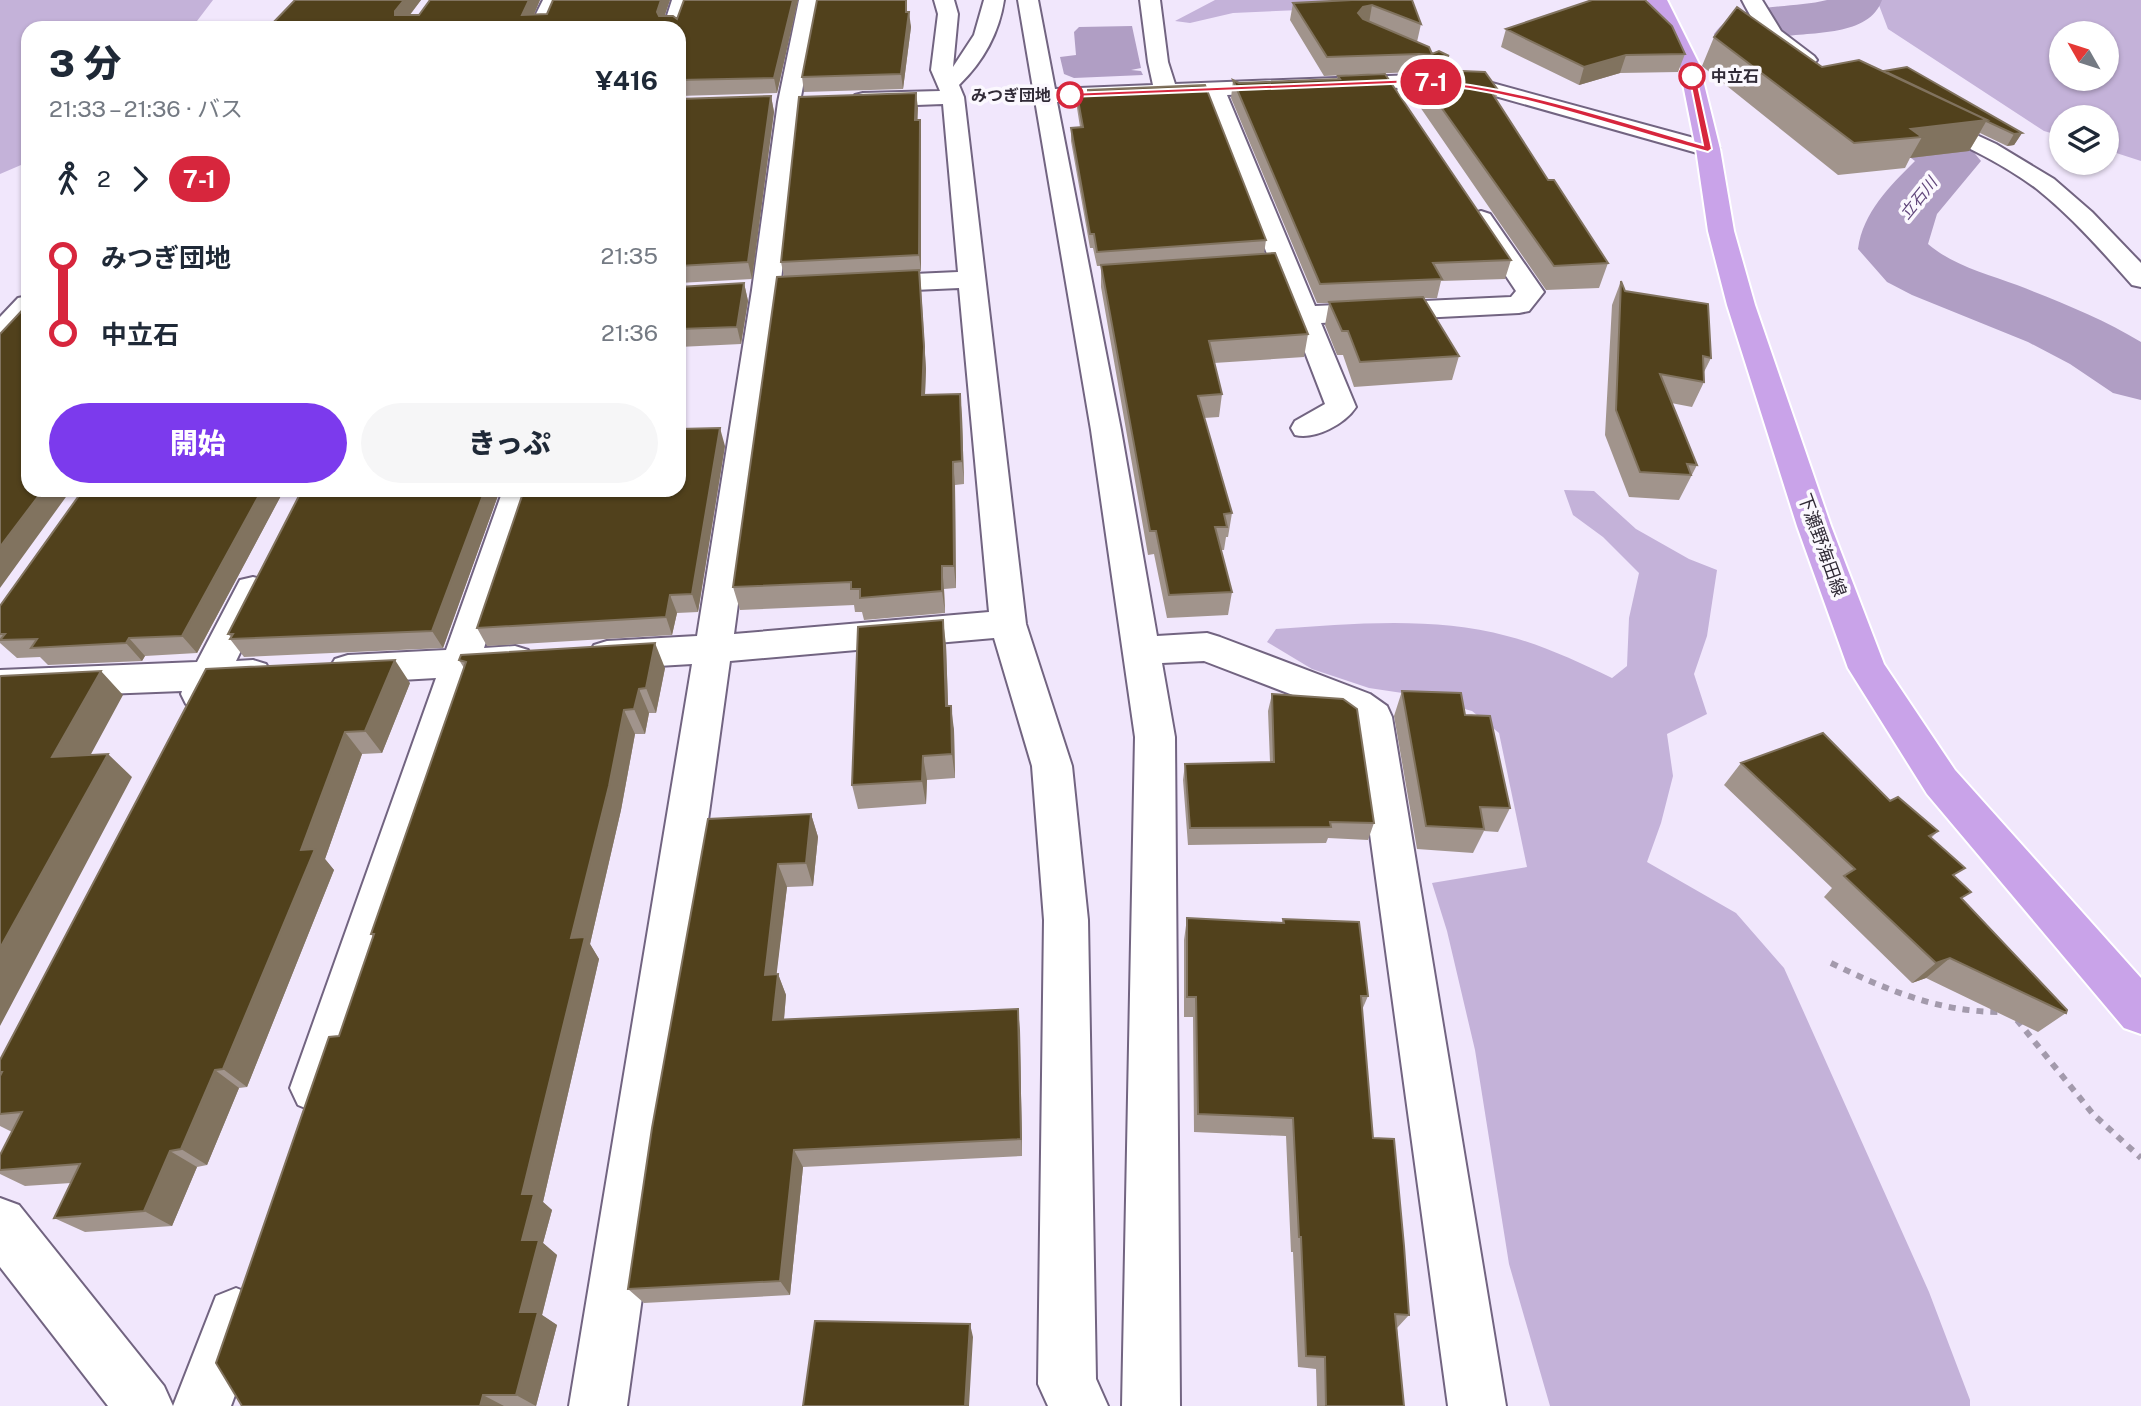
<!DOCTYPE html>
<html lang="ja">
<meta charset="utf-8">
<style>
:root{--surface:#fff;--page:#f6f6f7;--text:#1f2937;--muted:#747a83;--accent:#7c3aed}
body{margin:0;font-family:"Public Sans","Noto Sans JP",sans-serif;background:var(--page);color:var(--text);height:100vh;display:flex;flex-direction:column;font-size:26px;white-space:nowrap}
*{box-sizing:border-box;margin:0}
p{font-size:23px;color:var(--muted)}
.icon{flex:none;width:38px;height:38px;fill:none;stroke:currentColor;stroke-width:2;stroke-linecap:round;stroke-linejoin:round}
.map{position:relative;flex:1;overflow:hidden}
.sheet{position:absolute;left:21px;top:21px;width:665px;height:476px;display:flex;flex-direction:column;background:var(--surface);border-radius:21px;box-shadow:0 2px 5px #0004}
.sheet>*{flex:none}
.badge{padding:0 14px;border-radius:23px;font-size:24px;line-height:46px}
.needle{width:46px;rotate:309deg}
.buttons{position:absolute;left:2049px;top:21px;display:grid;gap:14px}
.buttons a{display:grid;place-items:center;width:70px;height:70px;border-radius:50%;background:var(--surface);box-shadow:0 2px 5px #0004;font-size:35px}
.map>.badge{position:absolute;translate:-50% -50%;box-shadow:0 0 0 4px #fff}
.legs{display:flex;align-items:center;gap:10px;height:77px;padding:0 28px;font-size:23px}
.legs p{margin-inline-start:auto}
.headline{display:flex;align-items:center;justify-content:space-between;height:119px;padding:0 28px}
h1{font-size:38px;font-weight:800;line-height:52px}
.button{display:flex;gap:14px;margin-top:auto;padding:14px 28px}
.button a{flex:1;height:80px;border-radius:42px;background:var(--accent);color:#fff;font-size:28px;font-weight:800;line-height:80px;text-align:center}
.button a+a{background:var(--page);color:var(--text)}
ul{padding:0 28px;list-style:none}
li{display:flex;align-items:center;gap:24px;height:77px;font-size:26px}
li i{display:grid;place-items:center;width:10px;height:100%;margin:0 9px;background:currentColor}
li i::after{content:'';width:18px;height:18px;margin:-9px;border:5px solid;border-radius:50%;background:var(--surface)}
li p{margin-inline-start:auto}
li:first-child i{background:linear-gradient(#0000 50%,currentColor 0)}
li:last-child i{background:linear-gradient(currentColor 50%,#0000 0)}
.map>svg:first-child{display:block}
.forest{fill:#c4b2d9;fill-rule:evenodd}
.water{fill:#b09ec4}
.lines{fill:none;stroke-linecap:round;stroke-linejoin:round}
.river{fill:#b09ec4;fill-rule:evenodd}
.minor-casing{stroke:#726481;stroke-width:4}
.major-casing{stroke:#fff;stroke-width:4}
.path{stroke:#a39aac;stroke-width:6;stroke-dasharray:7 7;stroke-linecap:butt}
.minor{fill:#fff;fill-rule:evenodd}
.major{fill:#c9a3e9;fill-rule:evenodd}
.wall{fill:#a1948c}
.shaded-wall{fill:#81735f}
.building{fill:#51411c;stroke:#81735f;stroke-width:2}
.line-1{fill:#d7263d;stroke:#fff;stroke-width:2}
.stop-1-dot{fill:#fff;stroke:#d7263d;stroke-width:3.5}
.labels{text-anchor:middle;stroke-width:7;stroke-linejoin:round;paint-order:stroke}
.far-stop-label{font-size:16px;font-weight:bold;fill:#312b37;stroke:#fbf8fe;text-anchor:start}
.far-water-label{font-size:16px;font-style:italic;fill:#62487c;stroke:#fbf8fe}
.street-label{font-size:18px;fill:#312b37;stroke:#fbf8fe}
</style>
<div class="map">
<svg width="2141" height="1406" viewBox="0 0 2141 1406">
<rect width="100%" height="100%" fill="#f1e7fc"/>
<path class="forest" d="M0,0H213L197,21L231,28H28V162L0,174Z
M1215,0H1397L1300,10L1233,13L1190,23L1175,21Z
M1877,0H2141V161L2107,150V117H2062L2061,136L2044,131L1888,29ZM2107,33V79H2062V33Z
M1564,490L1594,491L1636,529L1689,559L1717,570L1707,636L1694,674L1707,714L1667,734L1673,776L1661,823L1647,862L1736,913L1784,968L1929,1292L1970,1400V1406H1550L1509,1264L1475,1050L1447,931L1432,883L1527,867L1499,733L1472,711L1409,694L1369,688L1312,669L1267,642L1276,629C1351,624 1433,616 1507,636C1543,645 1578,662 1612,678L1627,666L1629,618L1639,573L1603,537L1573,515Z"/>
<path class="water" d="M1132,26L1141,68L1131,70L1141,71L1143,75L1074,78L1064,74L1060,57L1076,55L1074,32L1079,27Z"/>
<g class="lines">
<path class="river" d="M1827,0H1882C1868,40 1804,30 1770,39L1801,58L1940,121L1957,132L1981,161L1937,214L1928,244C1952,265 1987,274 2017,285C2060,302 2102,318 2141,342V400L2113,393L2070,364L2028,342L1912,295L1887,282L1858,249C1863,212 1890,186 1915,161L1896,147L1761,82L1724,57L1716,45L1714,34C1739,0 1789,10 1827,0Z"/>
<g class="minor-casing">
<path id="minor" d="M543,0H563L549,28H529Z
M672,0H692L679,32V28H663Z
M799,0H819L800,102L780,290L734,634L989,612L959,288L870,292L860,290L857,284L860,278L870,276L958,272L943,104L863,107L855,105L852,100L855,95L863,93L940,91L931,70L938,14L934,0H954L958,14L953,67L974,35L984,0H1004C999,33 983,62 959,85L964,97L1026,624L1072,766L1088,920L1096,1379L1108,1406H1048L1038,1384L1044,920L1032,766L994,638L730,661L627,1406H569L692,664L607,669L594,665L588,655L594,645L607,641L697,636L752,290L778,102Z
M1018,0H1038L1055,89L1153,85L1148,62L1140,0H1160L1168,62L1175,84L1415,75L1481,80L1716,144L1720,149L1716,154L1708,156L1481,92L1415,87L1227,95L1315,306L1511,297L1516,291L1468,219L1472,214L1481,211L1490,214L1544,292L1529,311L1519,313L1321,323L1356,407C1345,424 1315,440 1295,435L1291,428L1295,421L1325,404L1206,96L1057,102L1121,430L1157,636L1207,633L1220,637L1370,694L1387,706L1392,717L1506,1406H1448L1355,724L1342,714L1204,661L1162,663L1175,737L1180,1406H1122L1135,737L1091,430Z
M1742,0H1762L1781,31L1814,56L1817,60L1814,64C1782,72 1754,24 1742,0Z
M1927,112L1996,144L2054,179L2092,212L2141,263V287L2132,285C2102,251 2072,217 2037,189C2001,162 1959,143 1919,124L1916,119L1919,114Z
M28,296V320L10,340L0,343V317L18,298Z
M503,490H535L484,648L515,646L528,650L534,660L528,670L515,674L474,676L340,1088L332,1105L315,1112L298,1105L290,1088L436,678L348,683L335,679L329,669L335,659L348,655L446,650Z
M253,577L266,580L271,589L236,661L253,660L266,664L272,674L266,684L253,688L221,689L214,704L200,709L186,704L181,694L182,691L0,698V670L197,662L240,580Z
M0,1198L19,1205L164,1386L173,1406H108L0,1267Z
M236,1288L256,1296L264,1316L231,1406H173L216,1296Z"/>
</g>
<g class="major-casing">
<path id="major" d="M1647,0H1667L1699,64L1720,149L1734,231L1755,305L1831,526L1884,664L1955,770L2141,978V1034L2124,1028L1927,794L1848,668L1797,526L1727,305L1708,231L1696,149L1679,64Z"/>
</g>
<path class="path" d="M1831,963C1887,990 1938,1012 2001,1012
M2017,1020L2093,1114L2141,1158"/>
<use href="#minor" class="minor"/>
<use href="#major" class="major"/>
</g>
<path class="wall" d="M295,0H421L410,15H419L540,0L534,15L547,14L553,0H670L664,16L677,19L798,0L777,93L679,96V28H268Z
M1412,0L1421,24L1417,42L1432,54L1449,56L1446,70L1498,90L1496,99L1548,180L1608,263L1599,288L1546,290L1409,91L1413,72L1324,76L1290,20L1293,3Z
M907,12L911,27L903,89L804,92L802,77Z
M1506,29L1685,54L1678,72L1620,73L1579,85L1501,47Z
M1714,37L1822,67L2022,133L2014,145L2007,146L1980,133L1969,151L1910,158L1905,168L1838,175L1702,66Z
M1338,76L1511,260L1505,279L1441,281L1437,298H1424L1459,356L1452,380L1354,387L1343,355H1337L1325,325L1329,303H1317L1231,98L1233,80L1239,83L1337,79Z
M1088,90L1266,240L1264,254L1308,334L1304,357L1214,363L1222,394L1219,417L1204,418L1232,513L1228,537H1226L1224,550H1221L1232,592L1228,615L1167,618L1154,554L1148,555L1101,287V266H1097L1093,248H1090L1071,141V128L1080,127L1077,108V95H1088Z
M916,93L917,120H920L921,135V271H920L926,369L925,395L962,416L964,484L955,485L956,588L944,589L945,613L864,620L862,612H855L854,605L740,610L733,587L784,277L781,262Z
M771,96L774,112L752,279L679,283V99Z
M1621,281L1625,291L1711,358L1704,372V382L1692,407L1671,403L1697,465L1679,500L1629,497L1605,435L1612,305Z
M744,283L748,301L741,344L679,347V287Z
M725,446L698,612L677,613L672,635L487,646L477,628Z
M83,490H284L197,653L145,656L142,661L48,665L40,657L17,658L0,643V606Z
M302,490H500L443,648L244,657L230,639L231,637L228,634Z
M946,645L948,706L954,730L955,778L927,780L926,804L858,809L852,785Z
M459,660L665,668L656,713H649L645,734H635L621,810L590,944L599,959L543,1202L552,1210L543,1243L557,1255L542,1315L557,1325L536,1406H242L373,937L371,934L464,668Z
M206,669L410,683L382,753L362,754L325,859L334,870L247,1087L239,1088L207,1165L197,1167L172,1226L85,1232L54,1218L71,1183L25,1186L0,1174V1155L12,1132L0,1126V1060Z
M1402,691L1465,715L1510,808L1498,832L1484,831L1473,853L1417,849L1394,716Z
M1272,694L1374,823L1368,840L1328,838L1326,843L1188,845L1183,780L1185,764L1270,762L1268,711Z
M1741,763L1890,801L1938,831L1931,838L1962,899L2066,1013L2038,1032L1926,978L1912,983L1824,897L1832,888L1724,785Z
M811,814L818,837L813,886L787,887L776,974H778L786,995L784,1020L1020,1030L1022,1156L803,1167L790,1295L644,1303L628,1289L708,819Z
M1187,918L1282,923L1283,919L1368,996L1362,1010L1373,1138L1409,1315L1397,1328L1404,1406H1317L1316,1369L1298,1367L1293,1252H1291L1286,1136L1194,1132L1193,1017H1184V940Z"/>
<path class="shaded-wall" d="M404,0H421L401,26L395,15V11Z
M529,0H540L529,26L522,15Z
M661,0H670L661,27L657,12Z
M793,0H798L777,93L774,78Z
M906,0L907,26L909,12L911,27L903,89L901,74Z
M1372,5L1369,23L1360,24L1358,13L1363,7Z
M1626,55L1620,73L1579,85L1584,67Z
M916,93L918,108L917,135L915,120Z
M771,96L774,112L752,279L748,262Z
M920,120L921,135V271L919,255Z
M1987,120L1969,151L1910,158L1922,137L1911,129Z
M2022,133L2014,145L2007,146L2014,134Z
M919,270L926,369L924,418L922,395Z
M744,283L748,301L741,344L737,327Z
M960,394L962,416L964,484L962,461Z
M720,428L725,446L698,612L692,594Z
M953,462L955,485L956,588L954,566Z
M43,490H71L0,588V547Z
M262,490H284L197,653L182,636Z
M485,490H500L443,648L432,631Z
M942,566L944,589L945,613L942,591Z
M670,595L677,613L672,635L666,617Z
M943,620L946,645L949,731L946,706Z
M129,638L145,656L142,661L126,643Z
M655,643L665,668L656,713L646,688Z
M395,660L410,683L382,753L365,731Z
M101,671L123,695L77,780L52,757Z
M639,689L649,713L645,734L634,709Z
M951,706L954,730L955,778L952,754Z
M624,710L635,734L621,810L590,944L599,959L543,1202L552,1210L543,1243L557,1255L542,1315L557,1325L536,1406L516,1395L520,1312L522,1194L571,938Z
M345,732L362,754L325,859L334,870L247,1087L223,1069L301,850Z
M108,754L132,777L0,1026V948Z
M923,756L927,780L926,804L922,781Z
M811,814L818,837L813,886L806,863Z
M778,864L787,887L774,996L765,975Z
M1950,958L1926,978L1912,983L1936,963Z
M778,974L786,995L782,1041L773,1020Z
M1018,1009L1020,1030L1022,1156L1021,1139Z
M215,1070L239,1088L207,1165L181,1149Z
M794,1150L803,1167L790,1295L780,1281Z
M170,1151L197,1167L172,1226L144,1211Z
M970,1324L973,1337L969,1406H965Z
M483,1395L504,1406H480Z"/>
<path class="building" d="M295,0H404L395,11V15H419L430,0H529L522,15L547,14L553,0H661L657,12L659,16H673L677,19L684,0H793L774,78L679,80V28H563V26L424,28H268Z
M817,0H906V12H909L901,74L802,77Z
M1352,0H1412L1421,24L1372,5L1363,7L1358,13L1363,19L1429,47L1432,54L1439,51L1449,56L1419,54L1327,57L1293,3Z
M1592,0H1645L1672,26L1685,54L1626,55L1584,67L1506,29Z
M1737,7L1822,67L1859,60L1987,120L1911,129L1922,137L1854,143L1714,37Z
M1907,67L2022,133L2014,134L1986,121L1987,120L1884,71Z
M1414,69L1485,72L1498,90H1490L1548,180H1554L1608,263L1554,266Z
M1385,74L1511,260L1433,263L1442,279L1320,284L1233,80L1239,83L1340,79L1338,76Z
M1205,85L1266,240L1097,252L1094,234H1090L1071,128L1083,127L1077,95H1088V90Z
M916,93L915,120H920L919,255L781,262L799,97Z
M771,96L748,262L679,266V99Z
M1275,253L1308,334L1209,341L1222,394L1198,396L1232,513L1224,514L1227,527H1215L1232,592L1169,595L1156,531H1150L1101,265Z
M919,270L924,347L922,395L960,394L962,461L953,462L954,566H942V591L860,598V589H851V582L733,587L777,277Z
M1621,281L1625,291L1708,304L1711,358L1703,356L1704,382L1660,374L1697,465L1687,464L1691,475L1640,472L1616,410Z
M744,283L737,327L679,329V287Z
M1423,297L1459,356L1360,362L1348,331H1342L1329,302Z
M28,304V490H43L0,547V334Z
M720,428L692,594L670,595L666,617L477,628L524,490H679V429Z
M83,490H262L182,636L129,638L126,643L31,648L37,639L0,640L5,634H0V606Z
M302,490H485L432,631L230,639L233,634H228Z
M943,620L946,706H951L952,754L923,756L922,781L852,785L858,627Z
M655,643L646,688L639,689L634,709L624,710L609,786L571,938L585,937L522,1194H534L522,1240H539L520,1312H538L516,1395H483L480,1406H242L216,1363L329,1037L339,1036L374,934H371L466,662L459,660L461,655Z
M395,660L365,731L345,732L301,850L315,849L223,1069L215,1070L181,1149L170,1151L144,1211L54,1218L80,1164L0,1170V1155L22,1112L0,1114V1076L2,1072H0V1060L206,669Z
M101,671L52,757L108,754L0,948V677L1,676Z
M1402,691L1461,693L1465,715L1490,716L1510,808L1480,807L1484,829L1426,826Z
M1272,694L1343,699L1357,709L1374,823L1330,822L1331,827L1190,828L1185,764L1274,762Z
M1823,733L1890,801L1898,797L1938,831L1929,836L1965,868L1953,875L1971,892L1961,898L2067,1010L2066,1013L1950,958L1936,963L1844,876L1855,869L1741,763Z
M811,814L806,863L778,864L765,975L778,974L773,1020L1018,1009L1021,1139L794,1150L780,1281L628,1289L652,1128L708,819Z
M1187,918L1284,923L1283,919L1359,922L1368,996H1361L1373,1138L1394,1139L1404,1246L1409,1315L1395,1314L1404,1406H1326L1325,1357L1306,1356L1301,1237H1299L1293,1118L1198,1114L1196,997H1187Z
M815,1321L970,1324L965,1406H803Z"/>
<path class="line-1" d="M1692,74L1696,76L1712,149L1708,152C1609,126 1518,89 1415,83L1070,97L1066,95L1070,93L1415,79C1514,85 1608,118 1703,145L1689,76Z"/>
<g class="stop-1-dot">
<circle cx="1692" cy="76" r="12"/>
<circle cx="1070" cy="95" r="12"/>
</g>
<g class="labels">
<g class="far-stop-label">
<text x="1711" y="82">中立石</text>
<text x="1051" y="101" text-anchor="end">みつぎ団地</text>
</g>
<g class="far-water-label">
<text transform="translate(1918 198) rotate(-51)" y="6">立石川</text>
</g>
<g class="street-label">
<text transform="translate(1822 545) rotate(70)" y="6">下瀬野海田線</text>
</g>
</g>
</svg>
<div class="buttons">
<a><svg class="needle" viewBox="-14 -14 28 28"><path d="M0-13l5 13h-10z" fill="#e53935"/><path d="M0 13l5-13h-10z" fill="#747a83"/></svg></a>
<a><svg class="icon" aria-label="layers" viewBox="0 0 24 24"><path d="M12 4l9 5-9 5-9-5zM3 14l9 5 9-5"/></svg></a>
</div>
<b class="badge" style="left:1431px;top:82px;background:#d7263d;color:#fff">7-1</b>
<section class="sheet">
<div class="headline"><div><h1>3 分</h1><p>21:33 – 21:36 · バス</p></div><b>¥416</b></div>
<div class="legs"><svg class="icon" aria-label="walk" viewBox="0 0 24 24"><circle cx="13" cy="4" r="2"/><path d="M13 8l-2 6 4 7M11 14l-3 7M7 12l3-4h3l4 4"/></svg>2<svg class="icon" aria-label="forward" viewBox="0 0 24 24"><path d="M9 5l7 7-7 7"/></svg><b class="badge" style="background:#d7263d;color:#fff">7-1</b></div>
<ul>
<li><i style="color:#d7263d"></i><b>みつぎ団地</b><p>21:35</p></li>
<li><i style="color:#d7263d"></i><b>中立石</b><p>21:36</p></li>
</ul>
<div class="button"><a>開始</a><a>きっぷ</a></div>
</section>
</div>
